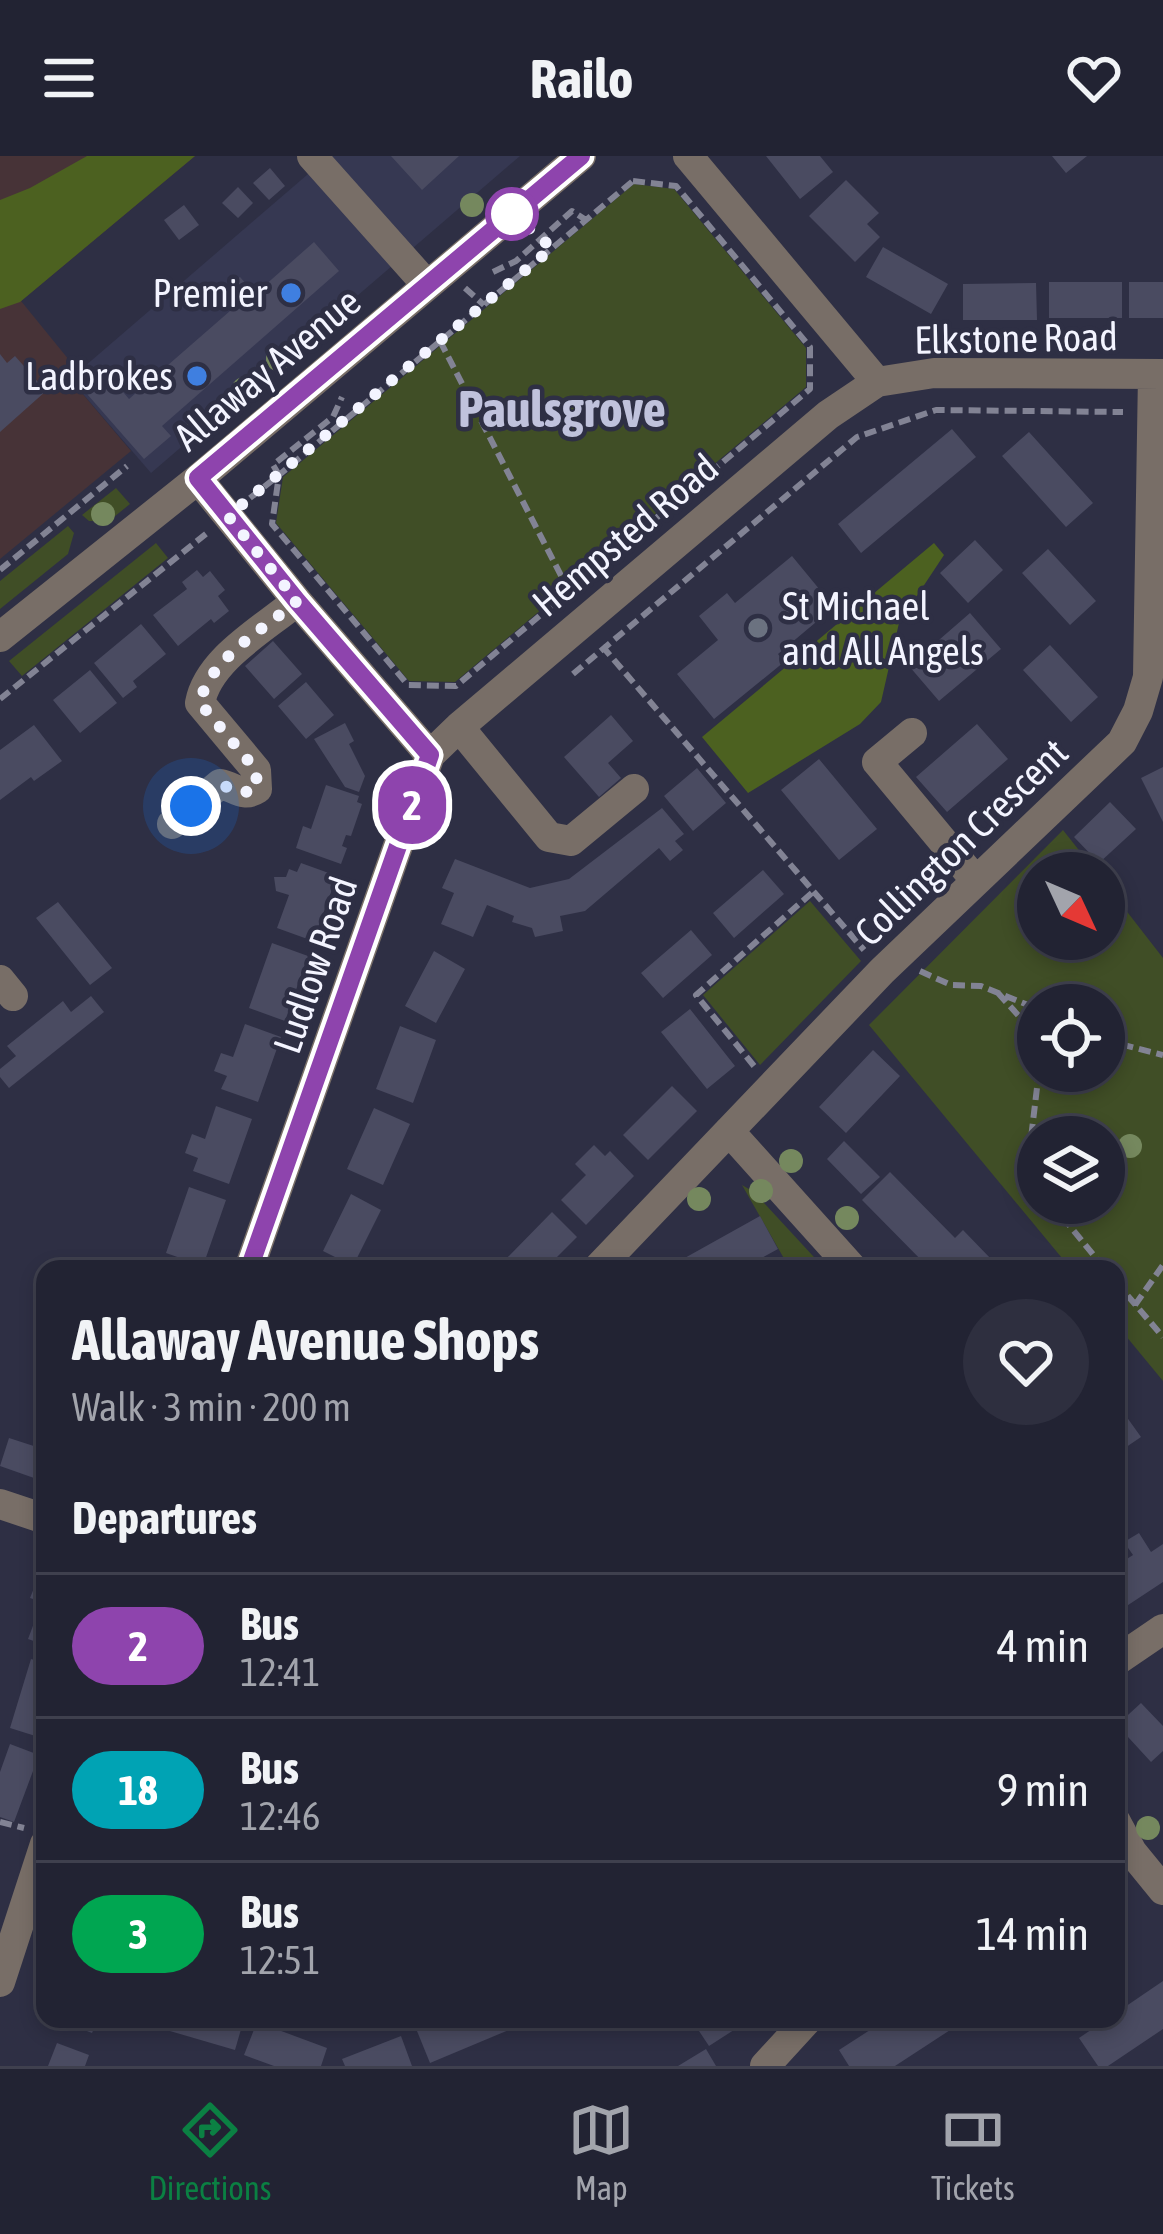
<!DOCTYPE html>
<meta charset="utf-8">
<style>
:root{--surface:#222333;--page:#2e2f3f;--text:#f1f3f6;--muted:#a2a4ac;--line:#3f404e;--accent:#0b8043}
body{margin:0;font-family:"Asap Condensed",sans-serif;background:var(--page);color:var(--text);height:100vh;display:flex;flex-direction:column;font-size:45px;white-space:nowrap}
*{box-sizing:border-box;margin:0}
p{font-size:39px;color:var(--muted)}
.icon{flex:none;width:66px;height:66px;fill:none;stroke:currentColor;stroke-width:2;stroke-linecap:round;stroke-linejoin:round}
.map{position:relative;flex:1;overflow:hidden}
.drawer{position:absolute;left:36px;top:1104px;width:1089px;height:768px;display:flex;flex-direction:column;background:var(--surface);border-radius:24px;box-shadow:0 6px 18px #0003,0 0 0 3px var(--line)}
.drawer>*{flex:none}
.badge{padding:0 24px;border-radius:39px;font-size:42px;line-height:78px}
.needle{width:78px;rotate:134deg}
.fabs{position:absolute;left:1017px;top:696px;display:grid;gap:24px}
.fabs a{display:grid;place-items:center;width:108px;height:108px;border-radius:50%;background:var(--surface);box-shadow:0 6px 18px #0003,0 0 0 3px var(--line);font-size:60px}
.you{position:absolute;width:60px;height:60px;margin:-30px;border:9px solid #fff;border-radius:50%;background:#1a73e8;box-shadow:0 0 0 18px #1a73e833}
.map>.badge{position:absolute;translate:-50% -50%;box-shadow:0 0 0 6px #fff}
h2{padding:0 36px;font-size:45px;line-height:108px}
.round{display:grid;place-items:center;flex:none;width:126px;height:126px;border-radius:63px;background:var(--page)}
.headline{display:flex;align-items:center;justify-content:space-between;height:204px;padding:0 36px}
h1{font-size:57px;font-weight:700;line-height:90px}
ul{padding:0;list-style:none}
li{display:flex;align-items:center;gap:36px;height:144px;padding:0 36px;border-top:3px solid var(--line)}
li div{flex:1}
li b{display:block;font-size:45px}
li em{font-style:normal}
li .badge{min-width:132px;font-weight:700;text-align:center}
header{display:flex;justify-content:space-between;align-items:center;height:156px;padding:0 36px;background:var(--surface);font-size:54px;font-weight:700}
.menu{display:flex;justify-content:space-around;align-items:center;height:168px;border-top:3px solid var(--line);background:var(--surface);font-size:33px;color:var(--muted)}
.menu a{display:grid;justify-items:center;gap:6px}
.menu .on{color:var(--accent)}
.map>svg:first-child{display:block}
.built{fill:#363852}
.education{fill:#473337}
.green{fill:#404e26;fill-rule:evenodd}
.forest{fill:#4c6120}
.building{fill:#4a4b61}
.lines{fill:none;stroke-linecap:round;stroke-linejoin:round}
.path{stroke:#828394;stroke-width:6;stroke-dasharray:12 6;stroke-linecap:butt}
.minor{stroke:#786e67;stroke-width:30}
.tree{fill:#75885e}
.line-casing{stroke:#fff;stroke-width:27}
.line{stroke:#8e44ad;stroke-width:18}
.walk{stroke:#f3f4ff;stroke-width:12;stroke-dasharray:0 21.6}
.stop-dot{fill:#fff;stroke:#8e44ad;stroke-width:6}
.shop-dot{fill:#3f7fe0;stroke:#2e2f44;stroke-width:4.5}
.worship-dot{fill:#6b7280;stroke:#2e2f44;stroke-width:4.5}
.labels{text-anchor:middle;stroke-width:9;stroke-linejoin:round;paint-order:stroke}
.poi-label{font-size:39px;fill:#f3f4ff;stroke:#2e2f44;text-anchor:end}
.street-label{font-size:39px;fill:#f3f4ff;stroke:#2e2f44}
.district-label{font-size:51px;font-weight:bold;fill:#c0c2dc;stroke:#2e2f44}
</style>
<header><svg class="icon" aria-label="menu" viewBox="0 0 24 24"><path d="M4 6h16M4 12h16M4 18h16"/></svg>Railo<svg class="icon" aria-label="heart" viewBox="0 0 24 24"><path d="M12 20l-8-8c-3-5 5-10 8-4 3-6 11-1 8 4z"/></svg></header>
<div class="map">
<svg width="1163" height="1910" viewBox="0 0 1163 1910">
<rect width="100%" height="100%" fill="#2e2f44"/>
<path class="built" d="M329,0H520L151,317L70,223Z"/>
<path class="education" d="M0,0H195L21,145L78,215L70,223L131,295L0,403Z"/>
<path class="green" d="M634,28L674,33L806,192V231L455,526L409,525L276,367L283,321Z
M116,332L130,348L109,365H89L82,359Z
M68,370L74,377L68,398L0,453V425Z
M156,387L168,402L22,520L9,505Z
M1063,674L1097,717H1038V783H1104V726L1163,802V1225L1116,1168V1113H1071L869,869ZM1038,849H1104V915H1038ZM1104,981V1047H1038V981Z
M810,745L861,805L760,909L703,839Z
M742,1029L754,1036L825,1113H790Z"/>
<path class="forest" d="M87,0H195L20,146L0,153V44L30,32Z
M934,387L944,399L899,467L881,546L860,568L748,637L702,581Z"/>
<path class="building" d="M391,0H459L422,34Z
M766,0H820L833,16L800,43Z
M1052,0H1087L1066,17Z
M270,12L285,30L269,44L253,27Z
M846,24L879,57L867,68L880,81L855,106L809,60Z
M238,31L253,47L238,62L222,47Z
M184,49L199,69L179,84L164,64Z
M314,86L339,115L162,270L171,280L144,303L80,230L102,211L129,243L238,148L225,133L240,121L255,138Z
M883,91L948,128L931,158L866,121Z
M1049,126H1122V162H1049Z
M1129,126H1163V162H1129Z
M1036,127L1037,164H963V128Z
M0,198L7,207L15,200L46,235L0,276Z
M952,273L976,301L861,397L838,368Z
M1029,276L1093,347L1066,371L1002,300Z
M975,384L1003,414L968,447L940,417Z
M1048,393L1096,445L1070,469L1022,417Z
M792,400L834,451L778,498L784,506L714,563L677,518L718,484L699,460L727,437L735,447Z
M197,414L203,421L210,415L225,434L218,440L229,455L214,467L211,463L178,490L153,459L187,433L182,426Z
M970,457L1001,493L939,545L909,510Z
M141,468L166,498L133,525L137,531L123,542L94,507Z
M273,485L302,518L274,543L245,510Z
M1050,489L1098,541L1071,566L1023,514Z
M90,514L117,547L80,577L53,544Z
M306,526L334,559L306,583L278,550Z
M611,559L633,585L608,607L621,622L599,641L564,601Z
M345,567L354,585L349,588L365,620L359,636L345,631L314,583Z
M977,568L1008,603L947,656L916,621Z
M34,569L62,605L34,625L31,621L0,644V594Z
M819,603L877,673L839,704L781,634Z
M1163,611V666L1141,622Z
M697,612L726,647L693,675L664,640Z
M326,629L359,640L357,646L362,648L351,680L346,679L342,690L347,692L341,708L296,692L303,670L311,673Z
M1110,646L1136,673L1099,707L1074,681Z
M662,652L684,678L675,685L683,694L670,705L659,692L585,755L560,760L563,775L535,781L532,772L512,766L514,760L487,749L473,781L441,768L454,737L442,732L455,703L530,732L569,723Z
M301,707L337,720L313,785L277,772L289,739L276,735L274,721H286L289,713L297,716Z
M763,714L784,738L734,782L713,757Z
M58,746L112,812L90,829L36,762Z
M691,774L712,799L663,842L641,817Z
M272,787L308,800L285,865L249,852Z
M434,795L465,813L436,867L405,850Z
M91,840L104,856L9,932L0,921V913L16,900L7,890L63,845L71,856Z
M690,853L735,910L707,933L661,876Z
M245,868L281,881L258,946L221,933L227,920L214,915L221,897L233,901Z
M400,870L436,884L413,947L376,933Z
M873,894L900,920L846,977L819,951Z
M672,930L697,955L648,1004L623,979Z
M216,950L252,963L229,1028L193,1015L198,1002L185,997L192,978L205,983Z
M374,952L410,968L383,1029L347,1013Z
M844,985L880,1021L861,1038L827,1003Z
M594,989L605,1000L610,995L634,1020L586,1069L561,1044L586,1019L575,1008Z
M890,1016L955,1082L963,1074L992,1104L983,1113H930L862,1044Z
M189,1031L226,1044L203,1110L166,1097Z
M351,1038L381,1054L353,1110L323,1095Z
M552,1056L577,1081L545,1113H510L503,1106Z
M760,1060L778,1093L741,1113H665Z
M1116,1246L1141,1281L1116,1298Z
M9,1282L43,1293L34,1322L0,1310Z
M1139,1377L1151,1396L1163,1388V1426L1116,1457V1410L1133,1399L1124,1386Z
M45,1405V1489L28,1483L42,1446L30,1442Z
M31,1503L45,1507V1583L10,1572Z
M1141,1547L1163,1570V1595L1151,1606L1117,1569Z
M10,1588L39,1599L14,1666L0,1661V1616Z
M1163,1825V1873L1108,1910H1098L1079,1882L1107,1863H1116V1857Z
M56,1863H98L92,1877Z
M166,1863H244L235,1894L163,1873Z
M447,1863H535L430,1907L417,1875Z
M691,1863H751L709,1890Z
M887,1863H967L895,1910H849L839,1894Z
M257,1866L327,1892L321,1910H274L244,1899Z
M401,1880L412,1910H345L342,1903Z
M57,1887L89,1899L85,1910H48Z
M706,1893L716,1910H678Z"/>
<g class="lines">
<path class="path" d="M633,25L676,30L810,191V233L456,530L408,529L272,368L279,319Z
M493,116L516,105L572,55L586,64
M465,132L484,149
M440,185L569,435
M250,342L279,319L273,309L333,261L342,241
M0,414L127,310
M602,490L864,794
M573,518L857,281L936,254L1123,256
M0,543L207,377
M920,815L951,829L981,830L1038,853
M998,837L1027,869L1038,894
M1104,884L1163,899
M754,910L696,839L814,735
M1038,1015L1031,982L1039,915
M1051,1047L1105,1113
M1116,1126L1163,1181
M1135,1149L1163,1109
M0,1666L24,1672"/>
<path class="minor" d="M312,0L427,129
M688,0L877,226
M198,323L297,445L430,599
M0,481L198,323L581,0
M459,571L549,681L571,685L634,633
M912,577L877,606L976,725
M172,668L220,628C235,631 243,642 257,633L256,614L200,547C208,503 264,473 297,445
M0,824L13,840
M729,975L853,1113
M249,1113L430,599L459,571L828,259L877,226L934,217L1163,218
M597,1113L882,815L1122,586L1138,555L1148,521L1153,218
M0,1348L45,1363
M1116,1505L1163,1473
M1116,1666L1132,1696L1163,1734
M0,1826L45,1688
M765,1910L808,1863"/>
</g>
<g class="tree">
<circle cx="472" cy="49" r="12"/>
<circle cx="278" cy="203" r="12"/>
<circle cx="244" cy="233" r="12"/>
<circle cx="198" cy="272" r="12"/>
<circle cx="103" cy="358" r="12"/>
<circle cx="1130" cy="990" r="12"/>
<circle cx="791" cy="1005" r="12"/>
<circle cx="761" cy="1035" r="12"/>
<circle cx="699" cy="1043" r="12"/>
<circle cx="847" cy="1062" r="12"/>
<circle cx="1148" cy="1672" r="12"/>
</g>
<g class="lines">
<g class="line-casing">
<path id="line" d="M249,1113L430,599L297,445L198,322L581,0"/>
</g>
<use href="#line" class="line"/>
<path class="walk" d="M191,650L220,628L241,637L257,633L256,614L200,547C208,504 264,473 297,445L228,360L552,92L512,58"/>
</g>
<circle class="stop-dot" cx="512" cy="58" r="24"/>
<g class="shop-dot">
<circle cx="291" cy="137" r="12"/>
<circle cx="197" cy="220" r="12"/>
</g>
<circle class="worship-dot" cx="758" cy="472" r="12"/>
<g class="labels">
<g class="poi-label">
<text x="267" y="151">Premier</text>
<text x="173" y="234">Ladbrokes</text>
<text x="782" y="464" text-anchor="start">St Michael<tspan x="782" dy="45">and All Angels</tspan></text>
</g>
<g class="street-label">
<text transform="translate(1016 182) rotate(-1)" y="14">Elkstone Road</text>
<text transform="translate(267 213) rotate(-40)" y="14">Allaway Avenue</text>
<text transform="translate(625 379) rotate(-40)" y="14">Hempsted Road</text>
<text transform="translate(961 686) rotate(-44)" y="14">Collington Crescent</text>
<text transform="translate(315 809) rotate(-71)" y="14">Ludlow Road</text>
</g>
<g class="district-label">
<text x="562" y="271">Paulsgrove</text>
</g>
</g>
</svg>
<div class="fabs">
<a><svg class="needle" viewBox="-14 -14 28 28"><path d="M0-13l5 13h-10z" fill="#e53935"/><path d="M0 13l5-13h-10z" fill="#a2a4ac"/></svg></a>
<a><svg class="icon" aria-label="locate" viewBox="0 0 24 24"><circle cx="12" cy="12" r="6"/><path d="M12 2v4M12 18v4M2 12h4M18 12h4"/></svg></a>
<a><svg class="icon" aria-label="layers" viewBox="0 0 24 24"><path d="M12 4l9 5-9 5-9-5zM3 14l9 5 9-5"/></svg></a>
</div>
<div class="you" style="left:191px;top:650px"></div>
<b class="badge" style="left:412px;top:649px;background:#8e44ad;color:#fff">2</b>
<section class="drawer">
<div class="headline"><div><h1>Allaway Avenue Shops</h1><p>Walk · 3 min · 200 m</p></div><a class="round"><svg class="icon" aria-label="heart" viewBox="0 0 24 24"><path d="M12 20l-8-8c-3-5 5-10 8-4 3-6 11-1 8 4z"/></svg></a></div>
<h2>Departures</h2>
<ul>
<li><span class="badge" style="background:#8e44ad;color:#fff">2</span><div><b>Bus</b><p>12:41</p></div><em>4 min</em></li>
<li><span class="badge" style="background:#00a3b4;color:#fff">18</span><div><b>Bus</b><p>12:46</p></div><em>9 min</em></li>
<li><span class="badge" style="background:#00a651;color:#fff">3</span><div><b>Bus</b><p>12:51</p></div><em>14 min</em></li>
</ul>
</section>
</div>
<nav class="menu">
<a class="on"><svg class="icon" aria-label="directions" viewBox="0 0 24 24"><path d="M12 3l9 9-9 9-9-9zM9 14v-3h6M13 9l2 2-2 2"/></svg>Directions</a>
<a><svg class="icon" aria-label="map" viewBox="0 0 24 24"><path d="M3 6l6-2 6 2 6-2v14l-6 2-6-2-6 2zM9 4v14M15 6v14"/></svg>Map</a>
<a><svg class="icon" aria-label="tickets" viewBox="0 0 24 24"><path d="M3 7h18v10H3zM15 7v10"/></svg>Tickets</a>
</nav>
